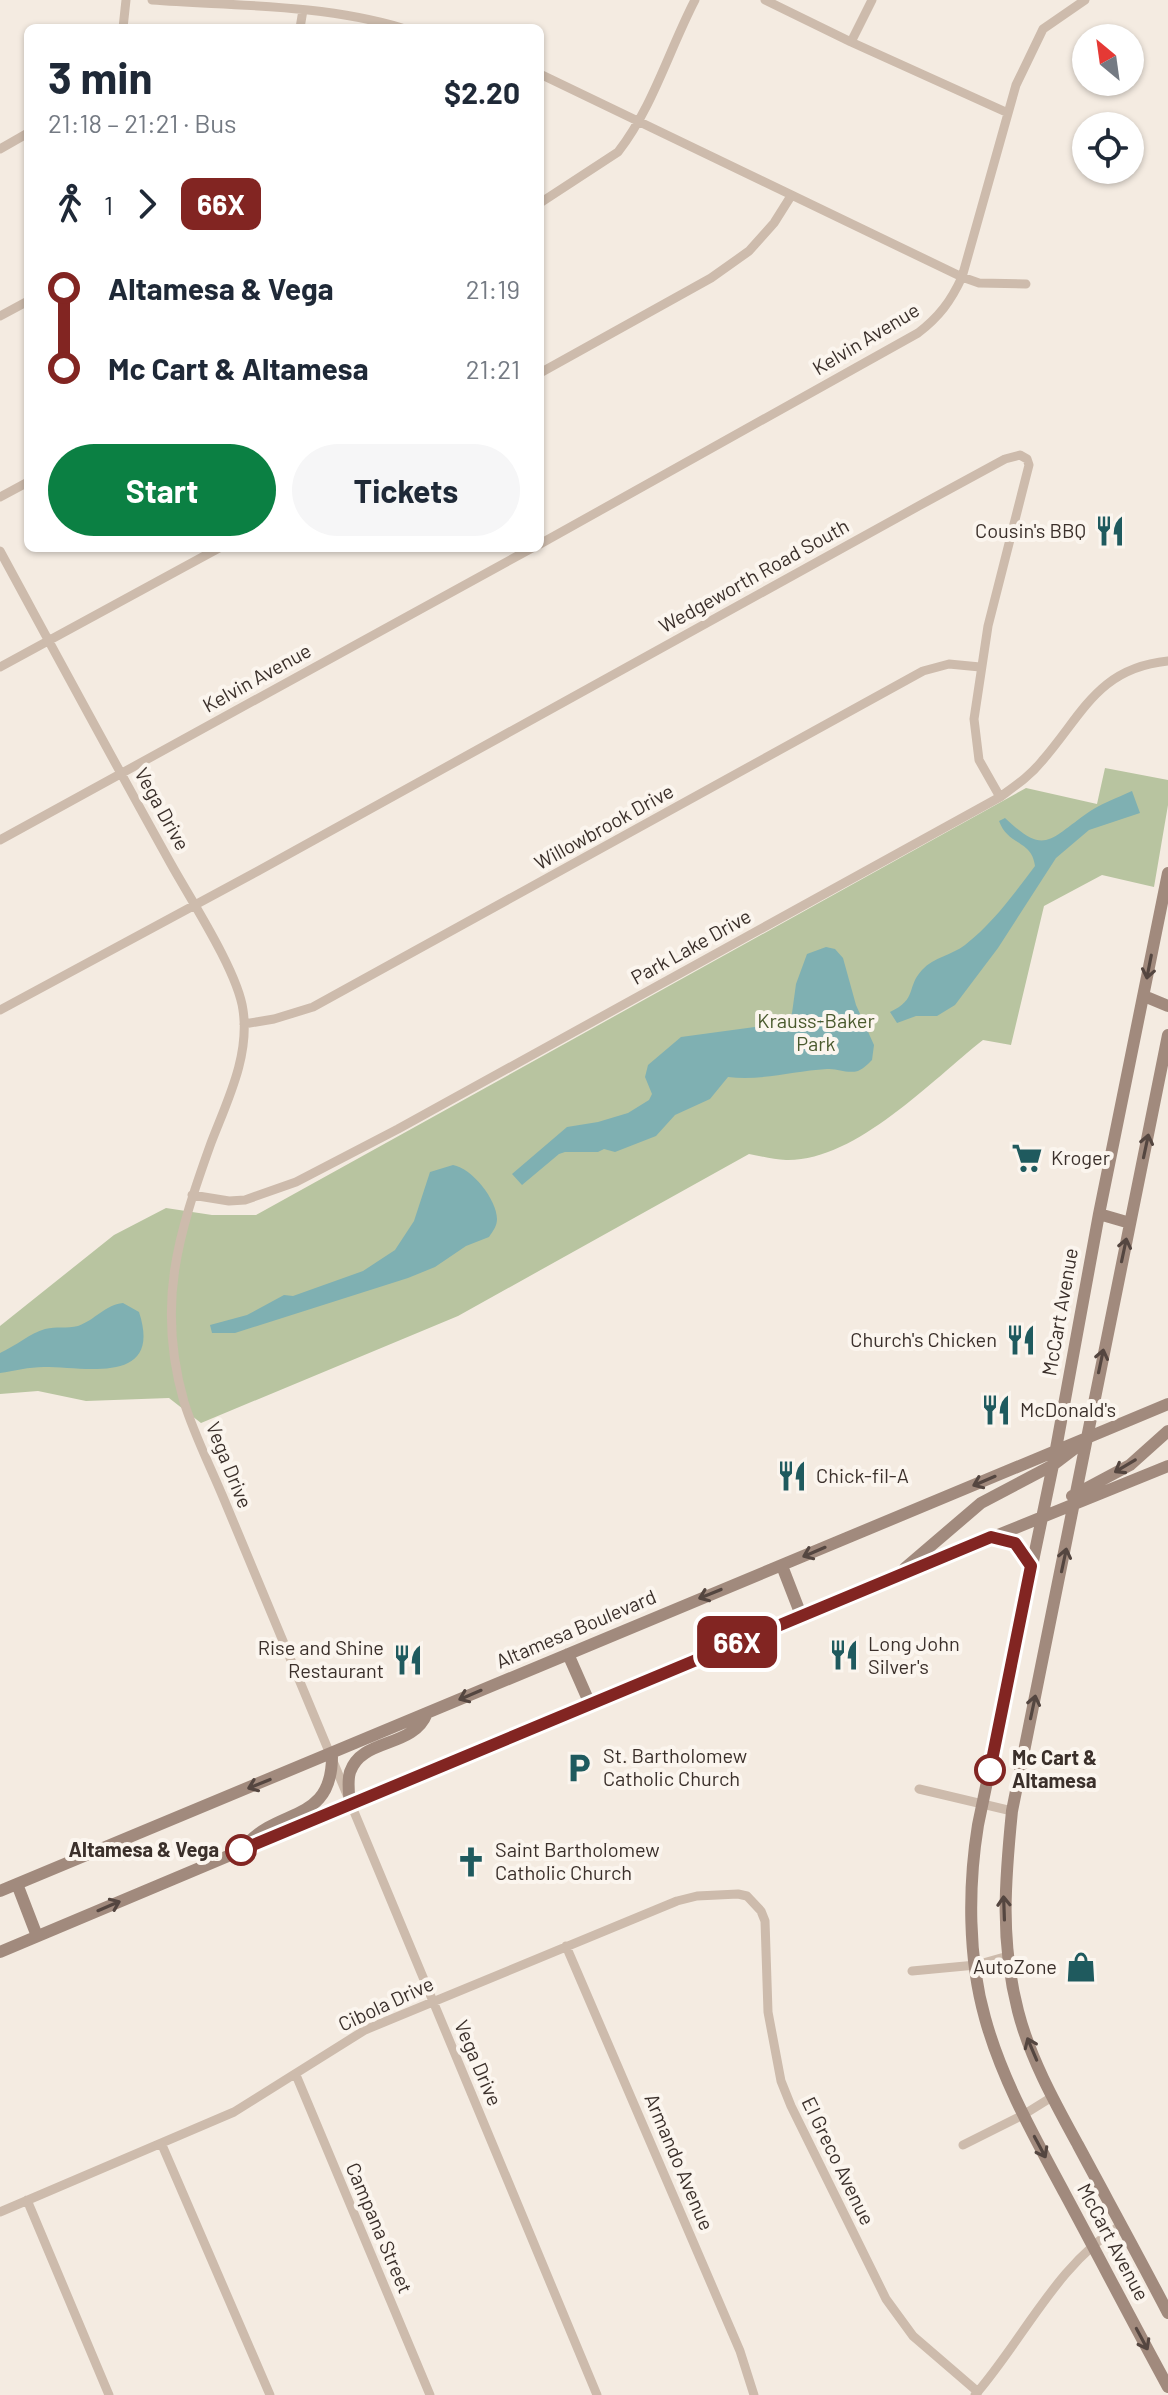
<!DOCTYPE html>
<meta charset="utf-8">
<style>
:root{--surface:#fff;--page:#f6f6f7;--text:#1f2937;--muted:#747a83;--accent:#0b8043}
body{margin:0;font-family:Barlow,sans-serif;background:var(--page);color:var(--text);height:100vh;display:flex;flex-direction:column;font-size:30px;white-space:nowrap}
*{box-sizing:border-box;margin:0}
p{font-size:26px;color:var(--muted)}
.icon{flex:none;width:44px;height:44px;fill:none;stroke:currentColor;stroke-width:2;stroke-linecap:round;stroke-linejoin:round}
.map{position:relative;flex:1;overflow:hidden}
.drawer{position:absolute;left:24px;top:24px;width:520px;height:528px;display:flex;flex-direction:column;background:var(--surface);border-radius:12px;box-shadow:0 2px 6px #0004}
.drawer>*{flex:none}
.badge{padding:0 16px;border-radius:12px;font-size:28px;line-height:52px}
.needle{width:52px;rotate:331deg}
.controls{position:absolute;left:1072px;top:24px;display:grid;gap:16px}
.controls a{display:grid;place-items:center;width:72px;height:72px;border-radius:50%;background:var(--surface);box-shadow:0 2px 6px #0004;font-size:40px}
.map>.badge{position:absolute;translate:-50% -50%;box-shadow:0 0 0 4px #fff}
.legs{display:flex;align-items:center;gap:12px;height:88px;padding:0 24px;font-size:26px}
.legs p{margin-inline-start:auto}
.head{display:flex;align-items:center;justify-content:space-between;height:136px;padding:0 24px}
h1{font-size:44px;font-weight:700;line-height:60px}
.button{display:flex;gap:16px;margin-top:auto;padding:16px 24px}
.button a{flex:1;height:92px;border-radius:48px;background:var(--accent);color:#fff;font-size:32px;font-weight:700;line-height:92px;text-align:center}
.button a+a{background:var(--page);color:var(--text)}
ul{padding:0 24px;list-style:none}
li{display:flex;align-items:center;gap:28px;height:80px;font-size:30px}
li i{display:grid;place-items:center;width:12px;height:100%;margin:0 10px;background:currentColor}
li i::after{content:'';width:20px;height:20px;margin:-10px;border:6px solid;border-radius:50%;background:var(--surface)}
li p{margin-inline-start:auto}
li:first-child i{background:linear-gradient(#0000 50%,currentColor 0)}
li:last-child i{background:linear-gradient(currentColor 50%,#0000 0)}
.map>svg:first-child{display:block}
.green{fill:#b8c4a0}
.water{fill:#7fb0b2}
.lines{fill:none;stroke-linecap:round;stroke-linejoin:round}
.minor{stroke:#cdbbac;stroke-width:9}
.secondary{stroke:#a18a7d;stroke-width:12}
.oneway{stroke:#544640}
.line-1-casing{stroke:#fff;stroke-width:18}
.line-1{stroke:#822522;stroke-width:12}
.stop-1-dot{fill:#fff;stroke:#822522;stroke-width:4}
.labels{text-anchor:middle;stroke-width:8;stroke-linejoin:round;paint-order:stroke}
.street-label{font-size:20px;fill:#3b302b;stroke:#fbf5ee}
.poi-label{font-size:20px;fill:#3b302b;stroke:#fbf5ee;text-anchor:start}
.park-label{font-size:20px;fill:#4a5a2e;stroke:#fbf5ee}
.stop-label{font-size:20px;font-weight:bold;fill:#3b302b;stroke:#fbf5ee;text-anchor:start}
</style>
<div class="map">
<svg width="1168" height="2395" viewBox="0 0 1168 2395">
<rect width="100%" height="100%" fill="#f4ebe1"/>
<path class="green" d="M1105,768L1168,780V805L1154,887L1102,875L1044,906L1011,1045L983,1040C932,1080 855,1162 786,1160C774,1160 761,1156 749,1154L458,1316L201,1423L169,1398L86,1401L38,1391L0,1394V1326L114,1235L166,1208L212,1215H256L1026,788L1097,804Z"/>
<path class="water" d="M1132,791L1140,813L1089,830L1056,858L998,948L955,1005L937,1016H916L897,1023L890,1012C918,999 906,987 922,970C934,957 952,955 965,945C994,922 1013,895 1035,866C1032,840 1008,846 999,821L1005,818C1044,855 1048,841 1086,814C1099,804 1117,798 1132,791Z
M826,947L835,949L843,958L856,1005L874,1045L872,1060C868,1064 863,1069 858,1071C846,1074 838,1068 827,1069C792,1071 763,1081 728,1077L710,1099L675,1115L656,1136L615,1152L604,1149L598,1152H565L559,1154L522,1185L512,1174L567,1127L598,1122L628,1113L649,1100L652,1094L645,1077L648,1065L681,1037L776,1024L789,1019L792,1013L796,984L807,954Z
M453,1165C472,1168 497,1200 497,1219C497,1226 493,1231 489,1237L466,1246L435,1267L408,1278L235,1333H212L210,1325L247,1315L284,1295L293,1296L363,1271L395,1250L414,1221L430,1172Z
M123,1303L139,1312C163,1385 86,1367 44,1367C29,1367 14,1371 0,1373V1353C16,1346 30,1333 45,1329C56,1326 67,1329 78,1326C95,1320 105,1305 123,1303Z"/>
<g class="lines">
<path class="minor" d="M152,0C234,6 322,4 402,28
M765,0L851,42L1008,113
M123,28L126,0
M300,28L303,10
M851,42L872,0
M540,74L962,277L979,283L1026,284
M0,149L28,133
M540,203L618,152C653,107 669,50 695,0
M0,316L28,301
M540,373L711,278L749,251L774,223L791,196
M0,497L28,482
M540,544L918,333C939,317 951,301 962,277L1016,85L1043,29L1085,0
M0,551C57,656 113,760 171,864C191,900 238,972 243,1010C250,1056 227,1101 211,1143C178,1235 156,1304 184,1402C194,1434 210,1466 223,1497L597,2395
M0,667L219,548
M0,840L532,548
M0,1010L258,871L924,503L1005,459L1020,455L1027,459L1029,465L988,626L974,719L979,760L1000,797
M244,1024L274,1019L313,1007L923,671L949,664L980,667
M192,1195L229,1201L245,1200L296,1182L398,1129L1000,797C1015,786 1030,776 1042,761C1083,714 1098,668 1168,661
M919,1789L1012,1811
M566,1946L740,2351L754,2395
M912,1971L976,1965L1008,1956
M296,2075L430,2395
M162,2145L270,2395
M963,2145L1023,2115L1052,2097
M27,2200L109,2395
M0,2212L234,2112L365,2030L677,1901L697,1896L738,1894L747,1896L761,1911L765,1921L768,2012L781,2081L791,2106L886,2299L913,2336L978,2392
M975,2395C1023,2340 1057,2264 1121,2225"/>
<path class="secondary" d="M1168,873L1099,1214L1053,1465L978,1825C968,1886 968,1958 985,2018C1002,2080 1035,2138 1065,2194C1100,2259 1133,2323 1168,2387
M1144,996L1168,1006
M1168,1035L1012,1811C1005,1881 1000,1941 1018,2011C1030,2058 1055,2103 1078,2145C1108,2201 1139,2257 1168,2313
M1099,1214L1130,1223
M1072,1496L1130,1465L1168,1431
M992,1538L1015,1543L1031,1566
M782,1566L801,1615
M905,1568L981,1503L1053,1465L1078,1446
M568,1654L590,1704
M350,1804C349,1793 347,1782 350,1772C362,1737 413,1749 427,1713
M249,1842C283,1807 333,1822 332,1754
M17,1884L37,1936
M0,1891L1168,1404
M0,1952L801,1615L1168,1466"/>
</g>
<defs><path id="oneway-shaft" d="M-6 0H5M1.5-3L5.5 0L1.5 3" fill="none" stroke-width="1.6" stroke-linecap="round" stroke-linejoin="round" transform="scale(2)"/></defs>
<g class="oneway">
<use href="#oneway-shaft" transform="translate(1149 967) rotate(101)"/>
<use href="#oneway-shaft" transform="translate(1146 1146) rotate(-78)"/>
<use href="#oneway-shaft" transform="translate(1124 1250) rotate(-78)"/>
<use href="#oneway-shaft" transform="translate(1101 1361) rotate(-78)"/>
<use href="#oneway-shaft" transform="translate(1125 1466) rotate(149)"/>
<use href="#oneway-shaft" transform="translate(984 1481) rotate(157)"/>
<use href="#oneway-shaft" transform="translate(814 1552) rotate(157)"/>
<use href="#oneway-shaft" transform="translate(1064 1560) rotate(-78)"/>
<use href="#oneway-shaft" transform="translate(710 1594) rotate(158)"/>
<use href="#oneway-shaft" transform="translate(470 1695) rotate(157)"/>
<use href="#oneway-shaft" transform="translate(1033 1707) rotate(-78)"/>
<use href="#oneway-shaft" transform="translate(259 1784) rotate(158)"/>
<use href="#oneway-shaft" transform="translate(109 1906) rotate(-23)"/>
<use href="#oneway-shaft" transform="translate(1004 1908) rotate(-92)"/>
<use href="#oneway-shaft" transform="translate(1032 2049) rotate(-113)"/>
<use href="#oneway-shaft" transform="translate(1040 2147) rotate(62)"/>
<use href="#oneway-shaft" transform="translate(1142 2339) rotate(62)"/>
</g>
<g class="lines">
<g class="line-1-casing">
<path id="line-1" d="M241,1850L991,1537L1015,1543L1031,1566L990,1770"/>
</g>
<use href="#line-1" class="line-1"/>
</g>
<defs>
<g id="restaurant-bare" transform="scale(2.4)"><path d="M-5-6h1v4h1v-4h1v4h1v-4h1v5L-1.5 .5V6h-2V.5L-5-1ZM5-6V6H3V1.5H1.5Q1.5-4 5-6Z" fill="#1f5a5e" stroke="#fbf5ee" stroke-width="2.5" paint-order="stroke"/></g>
<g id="supermarket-bare" transform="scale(2.4)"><path d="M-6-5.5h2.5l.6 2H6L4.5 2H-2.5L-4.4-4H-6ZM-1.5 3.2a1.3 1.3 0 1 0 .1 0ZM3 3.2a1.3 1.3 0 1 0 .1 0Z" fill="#1f5a5e" stroke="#fbf5ee" stroke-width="2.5" paint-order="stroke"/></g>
<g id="parking-bare" transform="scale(2.4)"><path d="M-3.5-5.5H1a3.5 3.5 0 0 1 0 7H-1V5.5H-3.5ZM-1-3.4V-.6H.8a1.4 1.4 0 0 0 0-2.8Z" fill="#1f5a5e" stroke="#fbf5ee" stroke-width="2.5" paint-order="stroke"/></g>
<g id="church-bare" transform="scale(2.4)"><path d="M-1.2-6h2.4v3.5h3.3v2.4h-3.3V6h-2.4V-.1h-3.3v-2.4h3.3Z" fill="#1f5a5e" stroke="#fbf5ee" stroke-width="2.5" paint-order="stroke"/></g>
<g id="shop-bare" transform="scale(2.4)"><path d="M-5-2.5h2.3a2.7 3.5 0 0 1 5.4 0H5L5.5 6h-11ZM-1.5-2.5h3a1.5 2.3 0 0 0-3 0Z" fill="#1f5a5e" stroke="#fbf5ee" stroke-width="2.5" paint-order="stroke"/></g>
</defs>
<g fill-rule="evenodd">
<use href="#restaurant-bare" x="1110" y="531"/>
<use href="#supermarket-bare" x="1027" y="1158"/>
<use href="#restaurant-bare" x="1021" y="1340"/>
<use href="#restaurant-bare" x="996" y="1410"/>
<use href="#restaurant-bare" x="792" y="1476"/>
<use href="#restaurant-bare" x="844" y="1655"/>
<use href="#restaurant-bare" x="408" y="1660"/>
<use href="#parking-bare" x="579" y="1768"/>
<use href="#church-bare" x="471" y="1862"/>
<use href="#shop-bare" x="1081" y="1967"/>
</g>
<g class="stop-1-dot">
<circle cx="990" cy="1770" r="14"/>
<circle cx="241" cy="1850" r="14"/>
</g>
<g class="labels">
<g class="street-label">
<text transform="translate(866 339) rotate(-31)" y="7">Kelvin Avenue</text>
<text transform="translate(754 576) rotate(-29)" y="7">Wedgeworth Road South</text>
<text transform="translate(257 678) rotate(-29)" y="7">Kelvin Avenue</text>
<text transform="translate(162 809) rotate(61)" y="7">Vega Drive</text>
<text transform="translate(604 827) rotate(-29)" y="7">Willowbrook Drive</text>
<text transform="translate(691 947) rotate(-29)" y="7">Park Lake Drive</text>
<text transform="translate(1060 1312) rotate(-80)" y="7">McCart Avenue</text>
<text transform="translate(229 1465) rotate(68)" y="7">Vega Drive</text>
<text transform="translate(576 1629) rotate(-23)" y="7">Altamesa Boulevard</text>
<text transform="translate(386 2004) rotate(-25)" y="7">Cibola Drive</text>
<text transform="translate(478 2063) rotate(67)" y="7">Vega Drive</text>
<text transform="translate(838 2161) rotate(64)" y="7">El Greco Avenue</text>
<text transform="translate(679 2162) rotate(67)" y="7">Armando Avenue</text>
<text transform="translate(379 2228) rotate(67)" y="7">Campana Street</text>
<text transform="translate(1113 2242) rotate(62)" y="7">McCart Avenue</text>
</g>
<g class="poi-label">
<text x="1086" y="538" text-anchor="end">Cousin's BBQ</text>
<text x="1051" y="1165">Kroger</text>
<text x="997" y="1347" text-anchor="end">Church's Chicken</text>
<text x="1020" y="1417">McDonald's</text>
<text x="816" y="1483">Chick-fil-A</text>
<text x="868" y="1651">Long John<tspan x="868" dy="23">Silver's</tspan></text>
<text x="384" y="1655" text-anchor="end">Rise and Shine<tspan x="384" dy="23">Restaurant</tspan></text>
<text x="603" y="1763">St. Bartholomew<tspan x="603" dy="23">Catholic Church</tspan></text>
<text x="495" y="1857">Saint Bartholomew<tspan x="495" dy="23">Catholic Church</tspan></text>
<text x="1057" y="1974" text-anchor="end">AutoZone</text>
</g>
<g class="park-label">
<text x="816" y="1028">Krauss-Baker<tspan x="816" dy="23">Park</tspan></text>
</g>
<g class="stop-label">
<text x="1012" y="1765">Mc Cart &amp;<tspan x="1012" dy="23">Altamesa</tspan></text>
<text x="219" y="1857" text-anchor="end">Altamesa &amp; Vega</text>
</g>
</g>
</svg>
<div class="controls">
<a><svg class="needle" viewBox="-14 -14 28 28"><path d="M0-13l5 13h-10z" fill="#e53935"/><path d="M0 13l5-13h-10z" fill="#747a83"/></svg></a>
<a><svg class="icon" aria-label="locate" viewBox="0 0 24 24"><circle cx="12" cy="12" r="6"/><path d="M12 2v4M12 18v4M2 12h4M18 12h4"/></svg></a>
</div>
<b class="badge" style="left:737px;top:1642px;background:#822522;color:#fff">66X</b>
<section class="drawer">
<div class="head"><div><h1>3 min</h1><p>21:18 – 21:21 · Bus</p></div><b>$2.20</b></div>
<div class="legs"><svg class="icon" aria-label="walk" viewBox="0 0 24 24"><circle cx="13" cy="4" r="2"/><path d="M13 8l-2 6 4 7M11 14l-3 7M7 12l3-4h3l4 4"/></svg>1<svg class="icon" aria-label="forward" viewBox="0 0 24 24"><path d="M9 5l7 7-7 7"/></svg><b class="badge" style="background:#822522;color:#fff">66X</b></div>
<ul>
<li><i style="color:#822522"></i><b>Altamesa &amp; Vega</b><p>21:19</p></li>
<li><i style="color:#822522"></i><b>Mc Cart &amp; Altamesa</b><p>21:21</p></li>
</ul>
<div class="button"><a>Start</a><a>Tickets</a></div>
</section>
</div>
